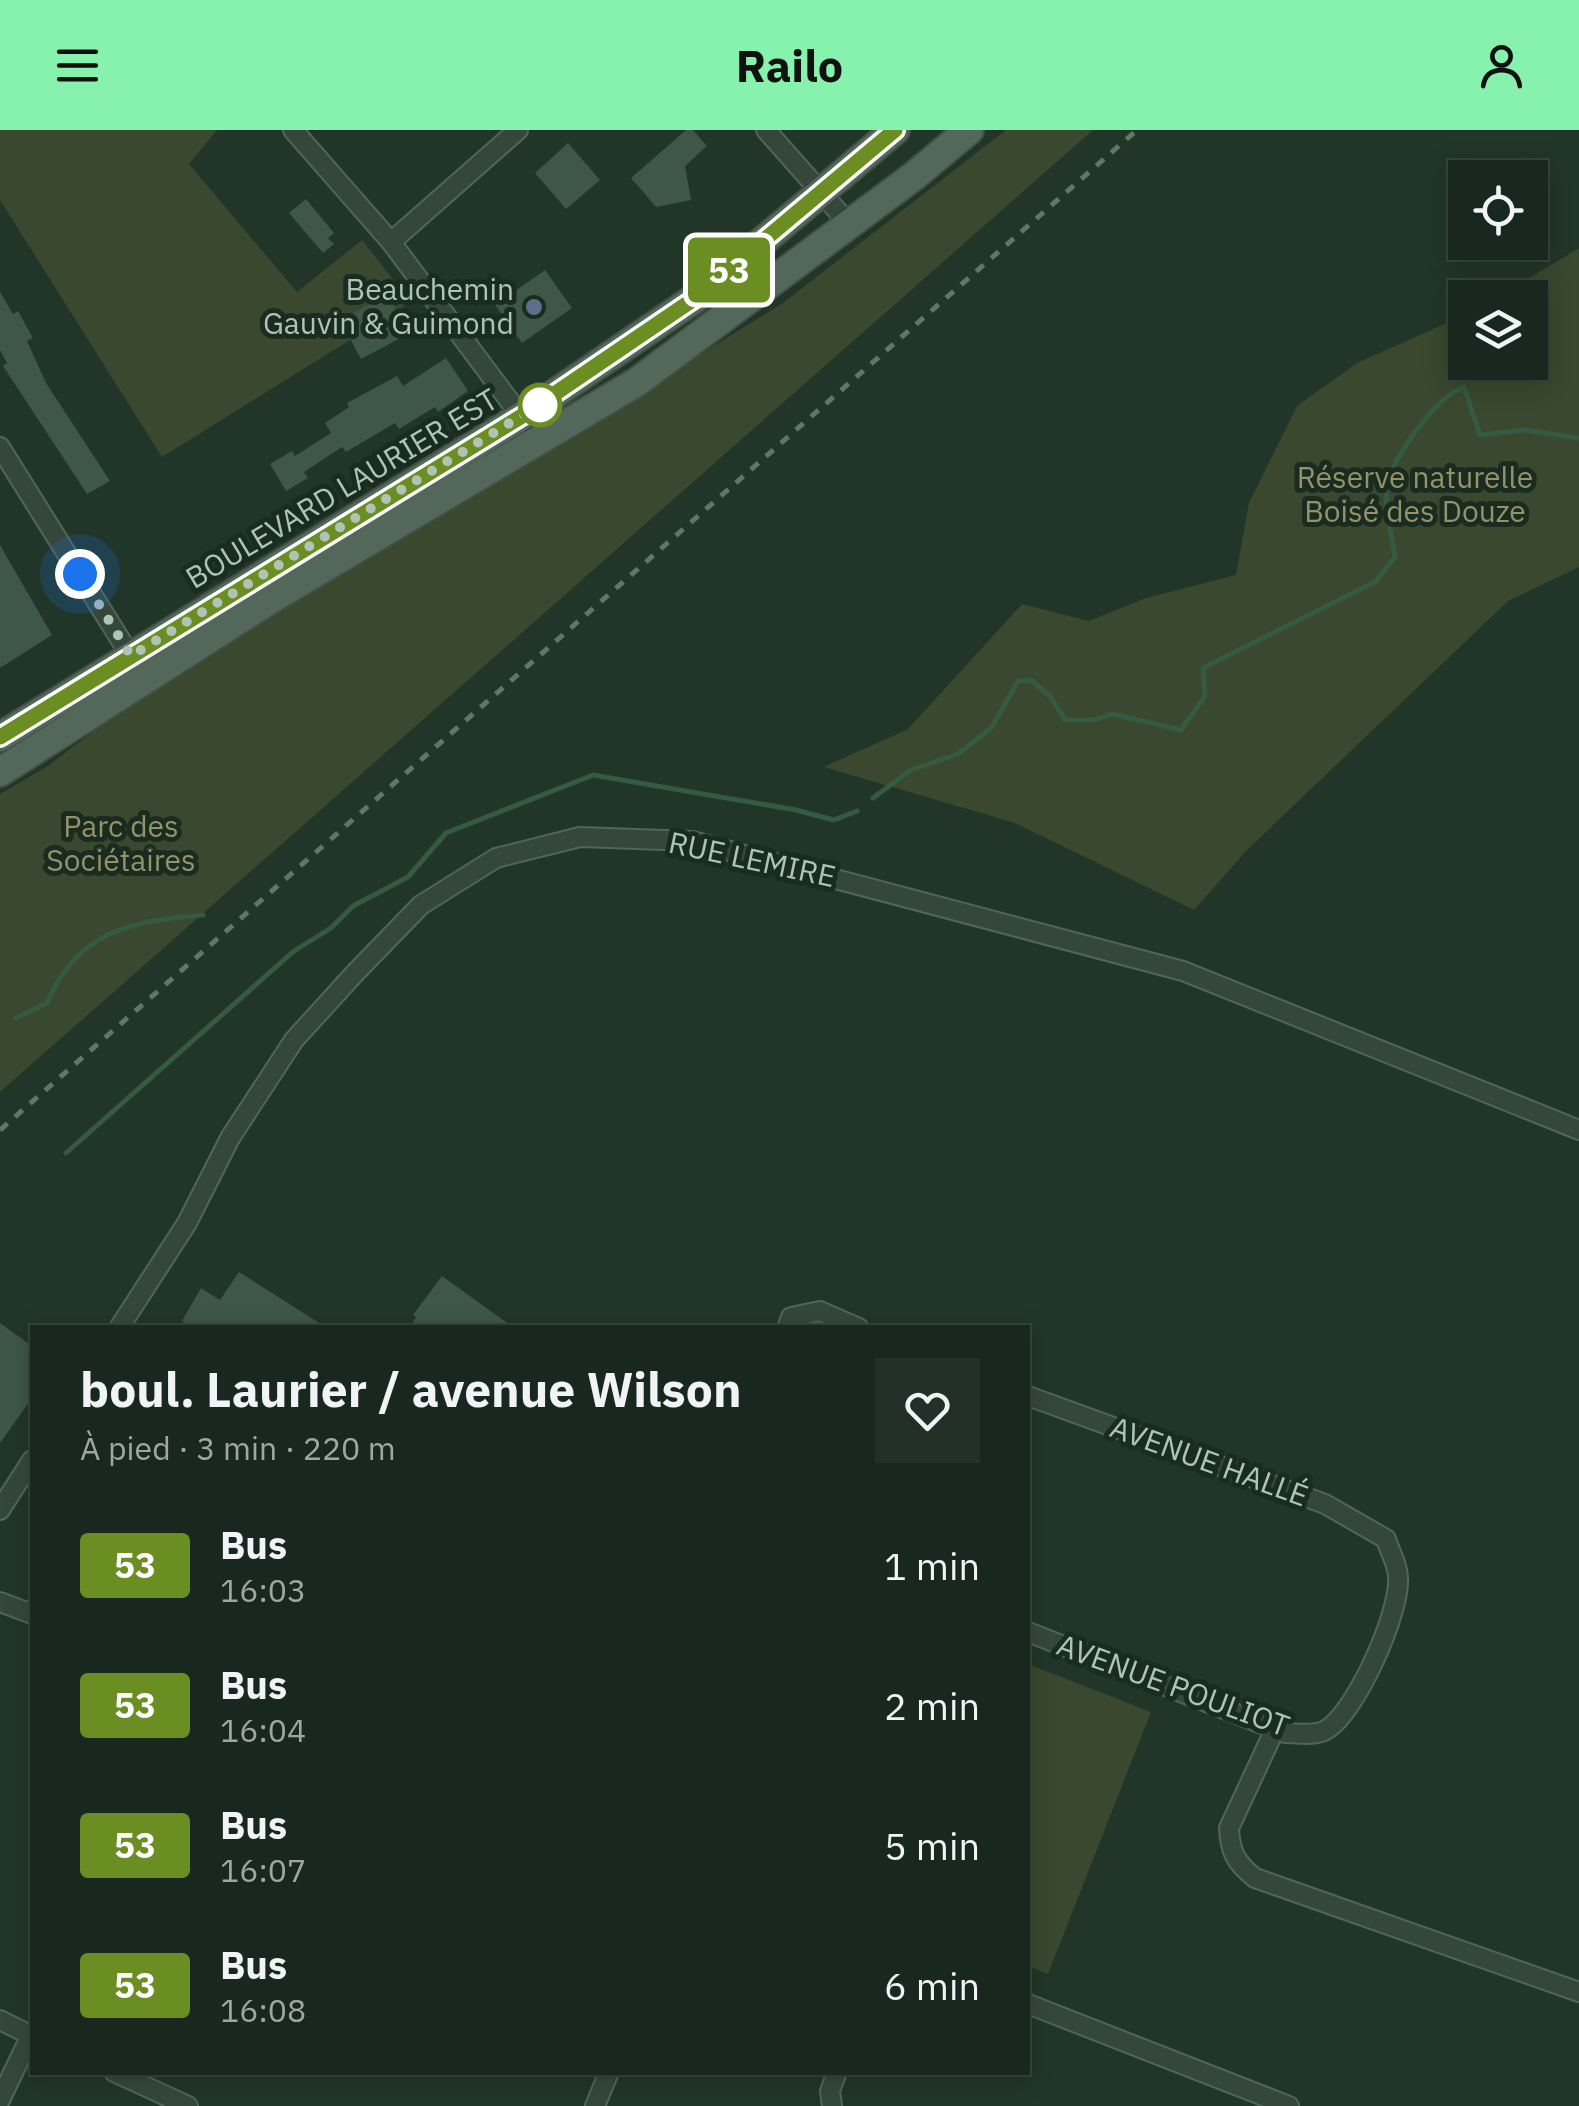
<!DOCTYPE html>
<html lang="fr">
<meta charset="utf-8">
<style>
:root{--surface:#19281e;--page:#223027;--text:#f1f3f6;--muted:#9fa6a4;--line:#37443c;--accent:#87f1ae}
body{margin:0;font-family:"IBM Plex Sans",sans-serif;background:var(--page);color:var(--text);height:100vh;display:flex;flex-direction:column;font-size:38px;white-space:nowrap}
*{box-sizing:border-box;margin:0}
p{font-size:32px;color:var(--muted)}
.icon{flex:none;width:55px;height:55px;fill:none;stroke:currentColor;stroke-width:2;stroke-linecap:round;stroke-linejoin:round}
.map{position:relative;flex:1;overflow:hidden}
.side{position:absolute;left:30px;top:1195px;width:1000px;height:750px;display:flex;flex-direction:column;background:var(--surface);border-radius:0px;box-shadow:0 5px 25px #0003,0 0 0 2px var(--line)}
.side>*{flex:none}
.badge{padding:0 20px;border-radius:8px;font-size:35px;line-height:65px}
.controls{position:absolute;left:1448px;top:30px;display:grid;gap:20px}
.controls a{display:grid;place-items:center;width:100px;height:100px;border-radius:0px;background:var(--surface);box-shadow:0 5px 25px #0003,0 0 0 2px var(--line);font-size:50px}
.you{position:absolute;width:50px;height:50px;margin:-25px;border:8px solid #fff;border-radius:50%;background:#1a73e8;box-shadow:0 0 0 15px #1a73e833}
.map>.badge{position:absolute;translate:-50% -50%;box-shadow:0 0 0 5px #fff}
.round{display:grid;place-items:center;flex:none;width:105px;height:105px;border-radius:0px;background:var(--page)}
.summary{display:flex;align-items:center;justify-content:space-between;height:170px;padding:0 50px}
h1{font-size:48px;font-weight:800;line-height:75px}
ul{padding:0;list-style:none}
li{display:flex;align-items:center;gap:30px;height:140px;padding:0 50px}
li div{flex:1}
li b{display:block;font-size:38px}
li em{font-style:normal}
li .badge{min-width:110px;font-weight:700;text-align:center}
header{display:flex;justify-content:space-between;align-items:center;height:130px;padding:0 50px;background:var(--accent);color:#111;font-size:45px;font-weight:800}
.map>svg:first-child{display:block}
.green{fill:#3a482f}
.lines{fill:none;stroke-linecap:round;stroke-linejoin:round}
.stream{stroke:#345a41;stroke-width:5}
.building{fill:#3e5746}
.street-casing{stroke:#526559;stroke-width:22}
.primary-casing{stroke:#3e5144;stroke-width:32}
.street{stroke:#35473b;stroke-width:18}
.primary{stroke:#53675a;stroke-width:28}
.rail{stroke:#607768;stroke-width:5;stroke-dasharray:10 10;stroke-linecap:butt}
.line-casing{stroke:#fff;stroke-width:22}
.line{stroke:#6b8e23;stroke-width:15}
.walk{stroke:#afc4b7;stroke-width:10;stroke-dasharray:0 18}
.service-dot{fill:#5c6f8a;stroke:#1a2c20;stroke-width:4}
.stop-dot{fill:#fff;stroke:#6b8e23;stroke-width:5}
.labels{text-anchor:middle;stroke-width:10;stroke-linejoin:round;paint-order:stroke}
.poi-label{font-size:30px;fill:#afc4b7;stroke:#1a2c20;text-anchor:end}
.park-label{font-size:30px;fill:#939268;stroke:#1a2c20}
.street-label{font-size:30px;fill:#afc4b7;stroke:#1a2c20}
</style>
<header><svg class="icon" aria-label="menu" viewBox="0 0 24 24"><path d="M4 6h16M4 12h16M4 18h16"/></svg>Railo<svg class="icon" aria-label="person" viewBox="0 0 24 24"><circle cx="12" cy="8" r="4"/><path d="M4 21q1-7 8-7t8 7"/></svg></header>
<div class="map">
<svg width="1579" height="1976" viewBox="0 0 1579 1976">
<rect width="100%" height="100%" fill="#213628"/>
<path class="green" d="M0,0H217L189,34L297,162L362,110L411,172L162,327L0,70Z
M1006,0H1093L0,962V664L48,636L160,550L271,487L358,428L407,406L783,173Z
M1579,118V437L1508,471L1246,721L1194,780L1015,693L824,637L908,599L1022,474L1089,491L1146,468L1236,445L1249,373L1297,276L1357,233L1465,185V232H1530V168L1498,167Z
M1028,1534L1151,1582L1048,1844L1028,1836Z"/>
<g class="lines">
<path class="stream" d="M873,668L911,640L958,624L992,597L1018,551L1031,550L1051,567L1065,590H1094L1112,584L1181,600L1205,566L1203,538L1375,452L1395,427C1392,405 1384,376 1387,355C1393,326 1437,266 1464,257L1480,305L1524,300L1579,308
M16,888L47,873C77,801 131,791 203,785
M66,1023L294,821L331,798L353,776L408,747L446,703L593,645L796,680L834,690L857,681"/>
</g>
<path class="building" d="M686,0H693L707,16L685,36L691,70L656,77L631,48Z
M568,13L600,50L566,79L535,43Z
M306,69L334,103L328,108L334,114L323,123L289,83Z
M545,140L572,178L522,213L495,175Z
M0,162L13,184L18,181L33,208L27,211L46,253L110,351L87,364L3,236L7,233L0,220Z
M388,165L408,204L361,229L340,190Z
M446,228L468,261L438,282L435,277L399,299L395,293L346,322L342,317L304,342L308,348L286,361L270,334L292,321L295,326L331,303L325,293L349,277L347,273L397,246L403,256Z
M0,415L52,505L0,538Z
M239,1142L327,1198H192L182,1191L201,1158L220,1170Z
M442,1146L514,1198H410L416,1187L413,1185Z
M0,1193L32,1216V1268L0,1313Z"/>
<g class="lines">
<g class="street-casing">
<path id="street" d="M293,0L391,112L526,293
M766,0L849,94
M391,112L518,0
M0,317L135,533
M119,1198L187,1093L230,1008L294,910L356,842L421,775L496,728L580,707L692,711L1183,841L1579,1000
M787,1198L791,1187L820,1181L859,1198
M1028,1266L1325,1374L1386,1409C1389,1420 1398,1435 1398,1447C1401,1481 1355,1586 1324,1601C1313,1606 1297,1603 1285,1603L1028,1502
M0,1380L32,1330
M0,1472L32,1484
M1275,1599L1229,1698C1230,1722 1236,1733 1255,1748L1579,1862
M1028,1874L1289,1976
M0,1890L32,1906
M114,1942L188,1976
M0,1970L31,1905
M595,1976L609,1942
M832,1976L830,1961L837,1942"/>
</g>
<g class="primary-casing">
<path id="primary" d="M0,607L522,286L694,169L895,0
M0,642L271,469L637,252L914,46L969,0"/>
</g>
<use href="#street" class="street"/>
<use href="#primary" class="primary"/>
<path class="rail" d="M0,1000L1137,0"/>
</g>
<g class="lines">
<g class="line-casing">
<path id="line" d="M0,607L522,286L694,169L895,0"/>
</g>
<use href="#line" class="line"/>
<path class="walk" d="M80,444L131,526L547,270L540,275"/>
</g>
<circle class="service-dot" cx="534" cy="177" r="10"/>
<circle class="stop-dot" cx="540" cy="275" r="20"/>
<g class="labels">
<g class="poi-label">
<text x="514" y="170">Beauchemin<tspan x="514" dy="34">Gauvin &amp; Guimond</tspan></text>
</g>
<g class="park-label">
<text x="1415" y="358">Réserve naturelle<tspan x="1415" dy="34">Boisé des Douze</tspan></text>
<text x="121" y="707">Parc des<tspan x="121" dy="34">Sociétaires</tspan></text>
</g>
<g class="street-label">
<text transform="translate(342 359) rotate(-31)" y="10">BOULEVARD LAURIER EST</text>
<text transform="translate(752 730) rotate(12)" y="10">RUE LEMIRE</text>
<text transform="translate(1209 1332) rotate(20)" y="10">AVENUE HALLÉ</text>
<text transform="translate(1173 1556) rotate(20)" y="10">AVENUE POULIOT</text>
</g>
</g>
</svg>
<div class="controls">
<a><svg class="icon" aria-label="locate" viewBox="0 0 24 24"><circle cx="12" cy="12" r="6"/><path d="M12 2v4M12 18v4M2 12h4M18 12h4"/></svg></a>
<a><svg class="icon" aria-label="layers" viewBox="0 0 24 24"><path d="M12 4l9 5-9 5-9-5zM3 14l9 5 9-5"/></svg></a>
</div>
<div class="you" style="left:80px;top:444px"></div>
<b class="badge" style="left:729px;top:140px;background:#6b8e23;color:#fff">53</b>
<section class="side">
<div class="summary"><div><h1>boul. Laurier / avenue Wilson</h1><p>À pied · 3 min · 220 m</p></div><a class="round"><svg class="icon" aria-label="heart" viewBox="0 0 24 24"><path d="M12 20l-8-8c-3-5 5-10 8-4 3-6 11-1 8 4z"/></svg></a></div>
<ul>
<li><span class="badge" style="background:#6b8e23;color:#fff">53</span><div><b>Bus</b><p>16:03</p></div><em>1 min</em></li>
<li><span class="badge" style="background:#6b8e23;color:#fff">53</span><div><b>Bus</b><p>16:04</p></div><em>2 min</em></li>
<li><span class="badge" style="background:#6b8e23;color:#fff">53</span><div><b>Bus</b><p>16:07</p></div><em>5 min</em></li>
<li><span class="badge" style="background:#6b8e23;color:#fff">53</span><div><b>Bus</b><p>16:08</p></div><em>6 min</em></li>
</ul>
</section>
</div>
